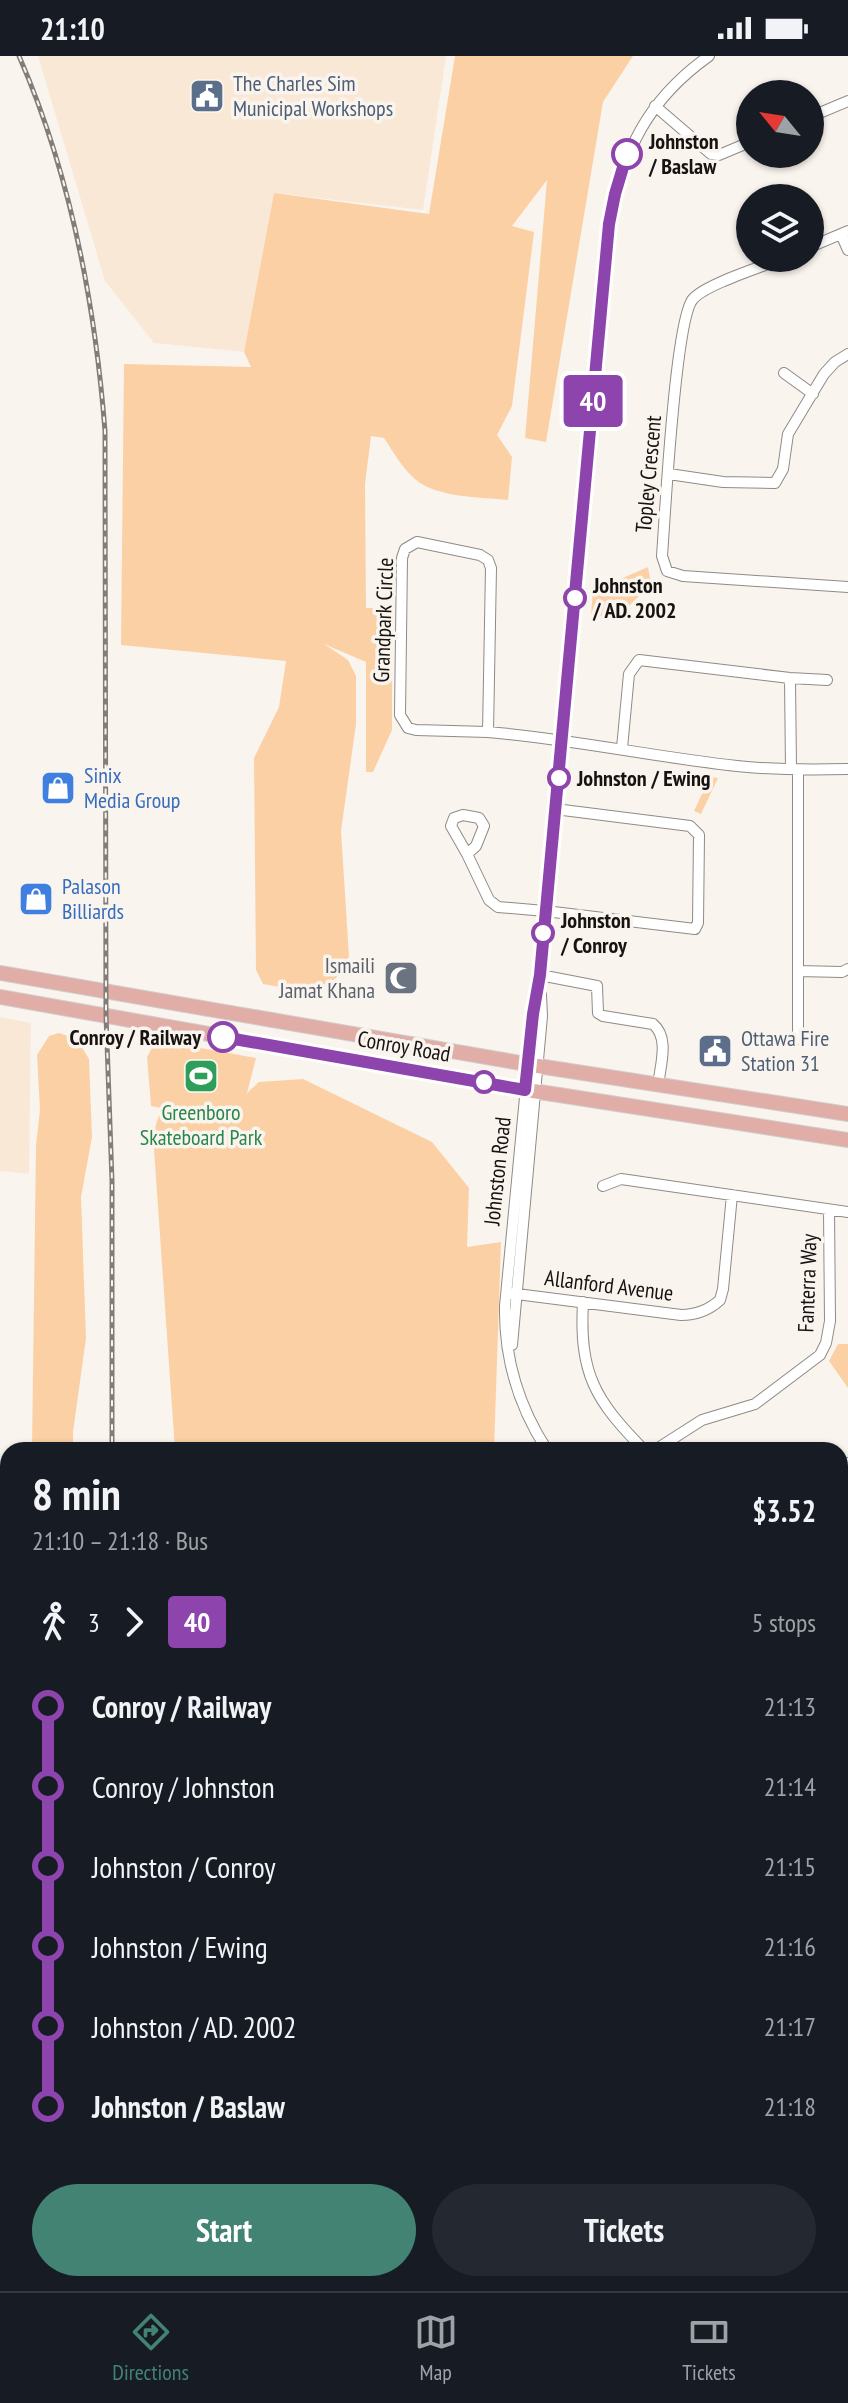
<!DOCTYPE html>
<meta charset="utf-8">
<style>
:root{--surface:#171b24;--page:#242831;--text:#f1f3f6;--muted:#9ea1a6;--line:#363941;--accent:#428374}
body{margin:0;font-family:"PT Sans Narrow",sans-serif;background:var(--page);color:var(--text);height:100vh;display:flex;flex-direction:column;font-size:30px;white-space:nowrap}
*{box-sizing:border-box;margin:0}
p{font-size:26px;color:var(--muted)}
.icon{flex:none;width:44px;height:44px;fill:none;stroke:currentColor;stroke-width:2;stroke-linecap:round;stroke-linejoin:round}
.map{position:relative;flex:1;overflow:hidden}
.sheet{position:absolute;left:0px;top:1386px;width:848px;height:850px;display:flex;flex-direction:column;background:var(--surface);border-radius:24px 24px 0 0;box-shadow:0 2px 6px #0004}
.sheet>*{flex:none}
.badge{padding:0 16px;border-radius:6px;font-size:28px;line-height:52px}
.needle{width:52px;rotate:300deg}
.controls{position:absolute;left:736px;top:24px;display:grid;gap:16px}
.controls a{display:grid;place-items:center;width:88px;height:88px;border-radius:50%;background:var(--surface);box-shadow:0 2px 6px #0004;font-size:40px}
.map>.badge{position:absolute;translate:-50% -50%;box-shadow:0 0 0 4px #fff}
.legs{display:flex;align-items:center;gap:12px;height:88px;padding:0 32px;font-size:26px}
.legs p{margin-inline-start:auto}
.overview{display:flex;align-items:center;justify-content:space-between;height:136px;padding:0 32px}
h1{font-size:44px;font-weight:700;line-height:60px}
.primary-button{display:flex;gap:16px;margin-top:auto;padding:16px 32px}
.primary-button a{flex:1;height:92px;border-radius:48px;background:var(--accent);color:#fff;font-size:32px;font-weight:700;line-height:92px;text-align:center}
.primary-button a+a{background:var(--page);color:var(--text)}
ul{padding:0 32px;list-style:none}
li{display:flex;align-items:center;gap:28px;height:80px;font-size:30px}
li i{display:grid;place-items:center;width:12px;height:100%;margin:0 10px;background:currentColor}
li i::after{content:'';width:20px;height:20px;margin:-10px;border:6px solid;border-radius:50%;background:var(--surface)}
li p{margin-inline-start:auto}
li:first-child i{background:linear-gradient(#0000 50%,currentColor 0)}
li:last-child i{background:linear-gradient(currentColor 50%,#0000 0)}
.status{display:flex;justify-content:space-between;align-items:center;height:56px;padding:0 40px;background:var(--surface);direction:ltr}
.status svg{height:22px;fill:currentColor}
.tab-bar{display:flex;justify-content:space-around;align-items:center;height:112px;border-top:2px solid var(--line);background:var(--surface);font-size:22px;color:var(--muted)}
.tab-bar a{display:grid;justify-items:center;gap:4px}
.tab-bar .on{color:var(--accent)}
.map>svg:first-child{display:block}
.industrial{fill:#fae8d7}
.green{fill:#fcd0a5}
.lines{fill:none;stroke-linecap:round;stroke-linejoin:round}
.minor-casing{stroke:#908a85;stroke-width:12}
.major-casing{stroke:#d0d0cf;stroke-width:16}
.minor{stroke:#fff;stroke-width:10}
.major{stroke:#e0ada7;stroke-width:14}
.rail-casing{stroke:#827d79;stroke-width:5}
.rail{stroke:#faf4ee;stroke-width:2;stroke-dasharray:6;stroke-linecap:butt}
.line-1-casing{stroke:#fff;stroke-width:18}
.line-1{stroke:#8e44ad;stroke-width:12}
.stop-1-dot{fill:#fff;stroke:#8e44ad;stroke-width:4}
.labels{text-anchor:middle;stroke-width:7;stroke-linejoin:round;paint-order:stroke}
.service-label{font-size:22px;fill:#4e5e75;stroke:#faf4ee;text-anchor:start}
.stop-label{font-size:22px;font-weight:bold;fill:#161311;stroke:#faf4ee;text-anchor:start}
.street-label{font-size:22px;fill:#161311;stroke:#faf4ee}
.shop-label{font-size:22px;fill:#366cbe;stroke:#faf4ee;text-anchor:start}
.worship-label{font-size:22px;fill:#5b616d;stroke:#faf4ee;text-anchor:end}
.leisure-label{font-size:22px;fill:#27864d;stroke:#faf4ee}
</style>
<div class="status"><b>21:10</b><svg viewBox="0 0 49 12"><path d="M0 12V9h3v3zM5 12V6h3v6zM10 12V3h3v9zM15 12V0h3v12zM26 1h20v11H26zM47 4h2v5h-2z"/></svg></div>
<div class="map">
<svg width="848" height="2235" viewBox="0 0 848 2235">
<rect width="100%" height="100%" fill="#faf4ee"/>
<path class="industrial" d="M38,0H446L423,154L274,137L244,296L154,287L105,225Z
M0,961L31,967L29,1118L0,1115Z"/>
<path class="green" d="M455,0H633L603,46L546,386L525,382L547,124L512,170L534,176L512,350L497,379L512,401L508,444C480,441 445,442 420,427C405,417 394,397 384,382L371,380L365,428L366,552H392V674L373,716H366V606L324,588L348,604L356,620V668L341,775L349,901L336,922L314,937L263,928L256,914L254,702L279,651L286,605L121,589L124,308L251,311L244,296L274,137L429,158Z
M648,511L651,528L617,562L591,559L593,535Z
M710,721L718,722L701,758L694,755Z
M59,977L77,983L89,1003L92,1081L81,1141L86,1282L73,1376V1394H32L36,1089L40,1054L37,999L49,980Z
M156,984L256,1002L247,1037L259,1026L303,1023L432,1086L469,1132L467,1191L501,1186L494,1394H175L153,1079L161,1052L151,1050L147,1001Z
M838,1288H848V1332L829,1305Z
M848,1590V1721L840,1722V1595Z
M8,1619V2228H16V2235H0V1677Z
M214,2228H456V2235H218Z"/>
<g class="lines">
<g class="minor-casing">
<path id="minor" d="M655,50L711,98L719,99L750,86
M810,61L848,45
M841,178L848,194
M810,191L848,175
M783,202C762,211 706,228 693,243C675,263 665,461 662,500L667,515L683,520L848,531
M784,317L813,338
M669,418L723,426L775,427L783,413L788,378L824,318L835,306L848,298
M417,486L480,499L488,504L491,512L488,676L416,674L408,672L400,659L402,502L405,493Z
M790,622L791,713
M488,676C572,683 654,701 737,710C774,714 811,714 848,713
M622,692L629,618L639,604L790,622L827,624
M467,798L451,770L454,762L463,759L479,762L484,770L476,790L467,798L489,844L498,851L545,855L695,873L698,867L699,779L690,770L555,753
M798,915L842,916L848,913
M540,919L597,930L598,957L603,960L653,968C670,982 660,1010 658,1030
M798,983V714
M603,1130L621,1123L848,1156
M509,1237L681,1259C696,1259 709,1254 720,1244L723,1233L732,1139
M583,1246C579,1318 595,1344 644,1394
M512,1289L542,960L541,939
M547,1394C519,1351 504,1302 505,1250L533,958L540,919L609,168C623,95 647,44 709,0
M655,1394L702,1364L755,1348L820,1299L826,1287L830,1265L829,1154
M840,1409L848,1407
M840,1535L848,1529
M840,1773L848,1772
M840,1871H848
M840,1973L848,1972
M840,1999L848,2019
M840,2117L848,2124
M840,2218L848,2205
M566,2228V2235
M749,2228L784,2235
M489,2235V2228
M830,2235L834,2228"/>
</g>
<g class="major-casing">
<path id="major" d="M0,917L538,1010L848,1058
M0,941L514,1032L848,1084"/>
</g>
<use href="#minor" class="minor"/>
<use href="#major" class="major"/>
<g class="rail-casing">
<path id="rail" d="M19,0C71,119 95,247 105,375L106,959L112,1125V1394
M151,2228V2235"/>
</g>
<use href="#rail" class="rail"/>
</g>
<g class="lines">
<g class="line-1-casing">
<path id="line-1" d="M223,981L525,1034L533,958L540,919L609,168L615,138L627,98"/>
</g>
<use href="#line-1" class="line-1"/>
</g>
<defs>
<g id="civic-square" transform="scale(1.8)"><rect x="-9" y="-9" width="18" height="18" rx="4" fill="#5c6f8a" stroke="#faf4ee"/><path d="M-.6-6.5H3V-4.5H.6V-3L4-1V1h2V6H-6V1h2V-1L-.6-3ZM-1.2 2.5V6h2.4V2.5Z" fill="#fff"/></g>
<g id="shop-square" transform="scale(1.8)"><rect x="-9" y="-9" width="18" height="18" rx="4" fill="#3f7fe0" stroke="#faf4ee"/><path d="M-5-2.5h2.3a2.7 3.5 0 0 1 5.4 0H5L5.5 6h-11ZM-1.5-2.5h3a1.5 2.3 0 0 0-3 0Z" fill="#fff"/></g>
<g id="mosque-square" transform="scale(1.8)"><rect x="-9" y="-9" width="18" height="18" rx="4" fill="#6b7280" stroke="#faf4ee"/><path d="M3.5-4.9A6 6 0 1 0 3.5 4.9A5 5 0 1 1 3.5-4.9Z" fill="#fff"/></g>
<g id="stadium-square" transform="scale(1.8)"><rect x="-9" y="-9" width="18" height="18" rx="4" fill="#2e9e5b" stroke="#faf4ee"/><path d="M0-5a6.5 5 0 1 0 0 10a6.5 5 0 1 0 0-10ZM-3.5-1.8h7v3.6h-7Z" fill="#fff"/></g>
</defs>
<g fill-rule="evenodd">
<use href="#civic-square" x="207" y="40"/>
<use href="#shop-square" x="58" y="732"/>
<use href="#shop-square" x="36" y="843"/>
<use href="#mosque-square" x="401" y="922"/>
<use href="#civic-square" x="715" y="995"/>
<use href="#stadium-square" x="201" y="1020"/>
</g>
<g class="stop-1-dot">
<circle cx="627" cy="98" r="14"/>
<circle cx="575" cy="542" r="10"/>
<circle cx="559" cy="722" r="10"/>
<circle cx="543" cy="877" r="10"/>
<circle cx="223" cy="981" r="14"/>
<circle cx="484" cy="1026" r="10"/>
</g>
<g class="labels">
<g class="service-label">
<text x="233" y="35">The Charles Sim<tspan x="233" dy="25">Municipal Workshops</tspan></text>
<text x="741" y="990">Ottawa Fire<tspan x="741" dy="25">Station 31</tspan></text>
</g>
<g class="stop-label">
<text x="649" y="93">Johnston<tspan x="649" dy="25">/ Baslaw</tspan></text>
<text x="593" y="537">Johnston<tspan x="593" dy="25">/ AD. 2002</tspan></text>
<text x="577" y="730">Johnston / Ewing</text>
<text x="561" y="872">Johnston<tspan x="561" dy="25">/ Conroy</tspan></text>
<text x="201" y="989" text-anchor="end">Conroy / Railway</text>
</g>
<g class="street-label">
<text transform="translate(648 418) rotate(-85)" y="8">Topley Crescent</text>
<text transform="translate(383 564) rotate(-88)" y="8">Grandpark Circle</text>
<text transform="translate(404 990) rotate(10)" y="8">Conroy Road</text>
<text transform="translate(497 1115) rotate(-84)" y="8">Johnston Road</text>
<text transform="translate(807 1227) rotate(-88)" y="8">Fanterra Way</text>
<text transform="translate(609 1229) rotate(7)" y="8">Allanford Avenue</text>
</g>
<g class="shop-label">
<text x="84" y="727">Sinix<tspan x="84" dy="25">Media Group</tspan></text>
<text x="62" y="838">Palason<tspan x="62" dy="25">Billiards</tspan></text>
</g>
<g class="worship-label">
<text x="375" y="917">Ismaili<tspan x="375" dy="25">Jamat Khana</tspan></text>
</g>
<g class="leisure-label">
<text x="201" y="1064">Greenboro<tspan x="201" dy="25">Skateboard Park</tspan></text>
</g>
</g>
</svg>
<div class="controls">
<a><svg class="needle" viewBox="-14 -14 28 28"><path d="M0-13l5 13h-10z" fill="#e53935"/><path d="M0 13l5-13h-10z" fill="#9ea1a6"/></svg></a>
<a><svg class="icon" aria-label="layers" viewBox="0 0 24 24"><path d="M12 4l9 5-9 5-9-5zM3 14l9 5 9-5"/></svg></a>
</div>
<b class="badge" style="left:593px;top:345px;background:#8e44ad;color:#fff">40</b>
<section class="sheet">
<div class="overview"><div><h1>8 min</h1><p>21:10 – 21:18 · Bus</p></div><b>$3.52</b></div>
<div class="legs"><svg class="icon" aria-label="walk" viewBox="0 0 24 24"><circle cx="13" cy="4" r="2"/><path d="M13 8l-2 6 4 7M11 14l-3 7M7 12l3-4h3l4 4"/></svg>3<svg class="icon" aria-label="forward" viewBox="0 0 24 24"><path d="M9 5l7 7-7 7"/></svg><b class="badge" style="background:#8e44ad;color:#fff">40</b><p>5 stops</p></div>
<ul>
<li><i style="color:#8e44ad"></i><b>Conroy / Railway</b><p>21:13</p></li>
<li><i style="color:#8e44ad"></i><span>Conroy / Johnston</span><p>21:14</p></li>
<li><i style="color:#8e44ad"></i><span>Johnston / Conroy</span><p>21:15</p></li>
<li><i style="color:#8e44ad"></i><span>Johnston / Ewing</span><p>21:16</p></li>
<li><i style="color:#8e44ad"></i><span>Johnston / AD. 2002</span><p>21:17</p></li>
<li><i style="color:#8e44ad"></i><b>Johnston / Baslaw</b><p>21:18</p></li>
</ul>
<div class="primary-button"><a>Start</a><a>Tickets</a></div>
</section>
</div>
<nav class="tab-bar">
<a class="on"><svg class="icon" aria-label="directions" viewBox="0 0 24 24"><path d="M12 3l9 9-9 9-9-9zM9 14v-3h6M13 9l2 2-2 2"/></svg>Directions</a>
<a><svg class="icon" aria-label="map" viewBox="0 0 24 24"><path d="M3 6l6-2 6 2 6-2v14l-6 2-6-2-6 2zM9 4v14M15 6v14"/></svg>Map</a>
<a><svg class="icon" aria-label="tickets" viewBox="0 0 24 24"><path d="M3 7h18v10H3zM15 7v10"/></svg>Tickets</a>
</nav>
